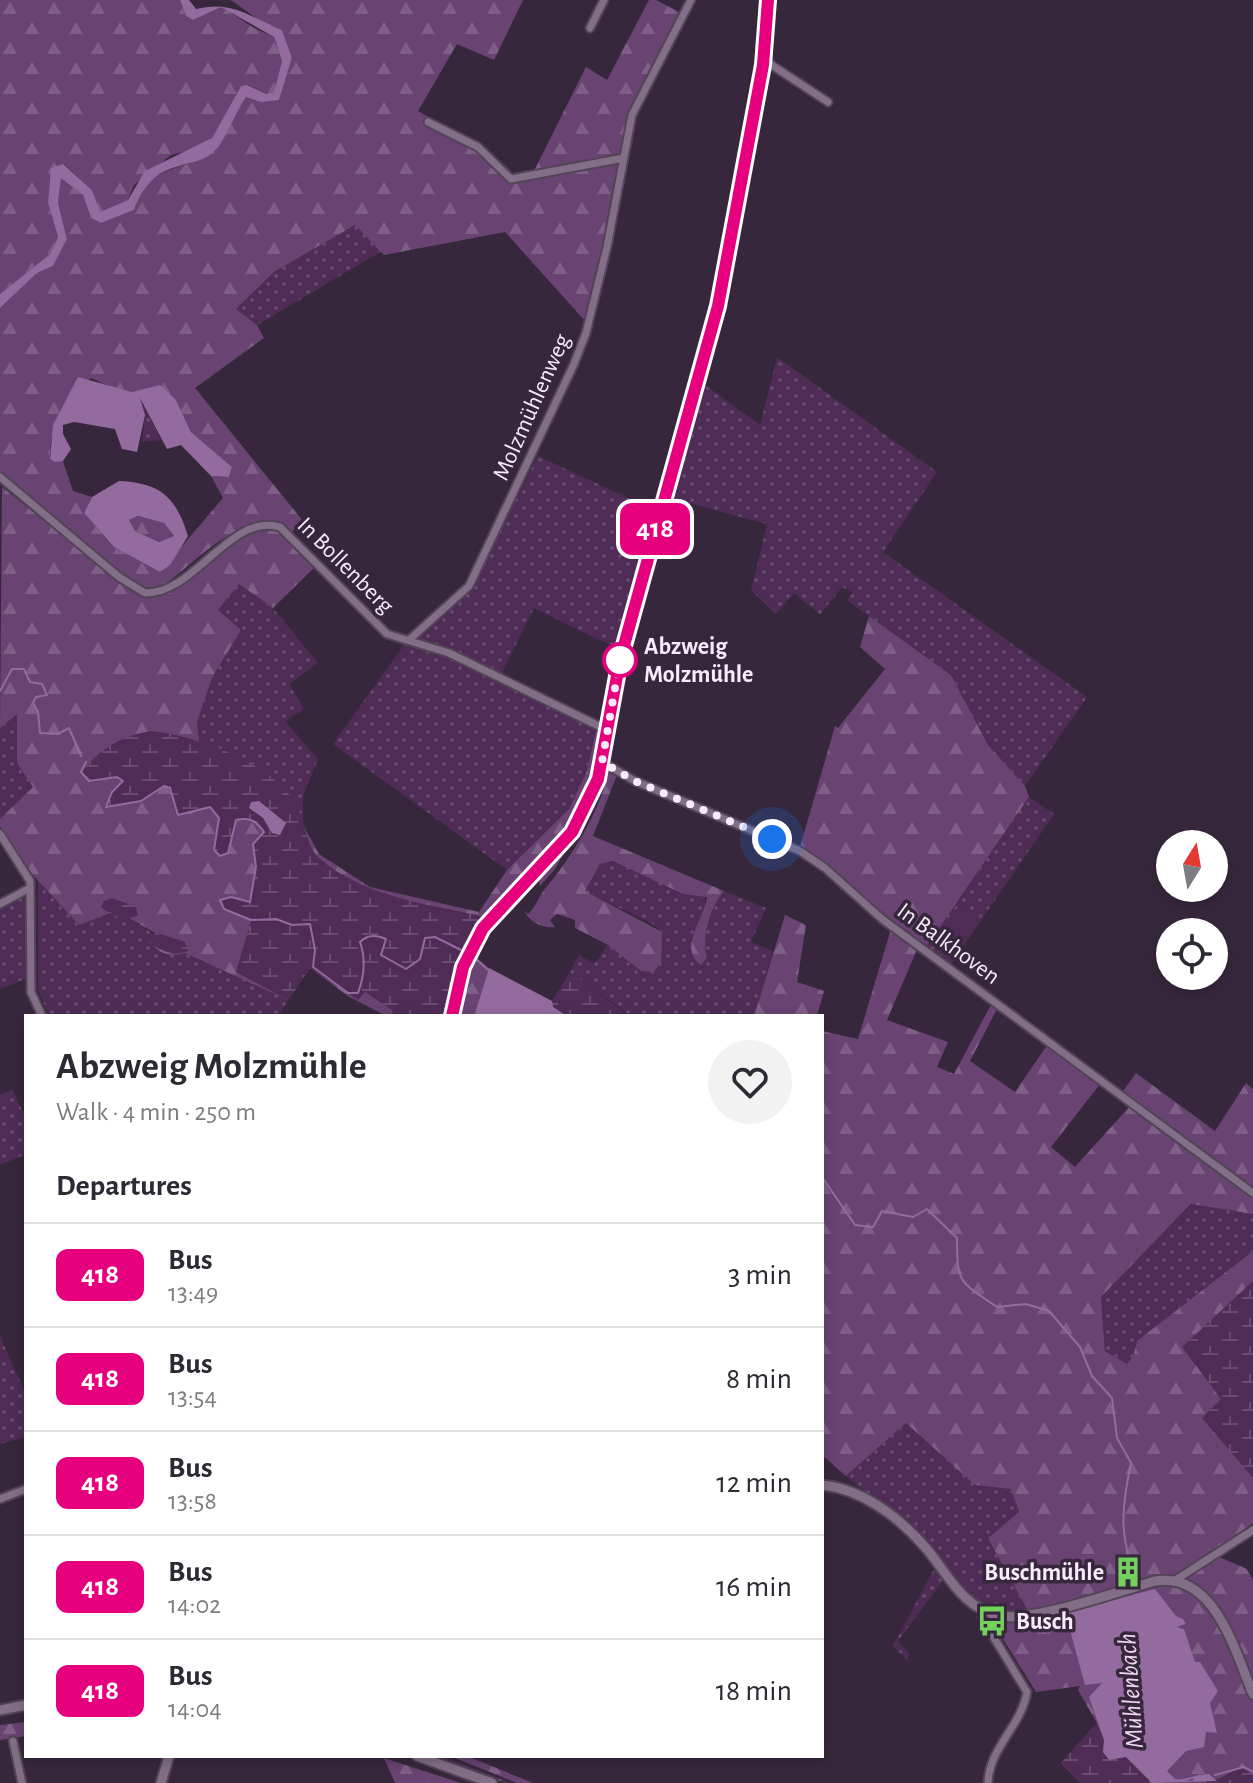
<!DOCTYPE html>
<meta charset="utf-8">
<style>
:root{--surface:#fff;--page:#f2f2f3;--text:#2b2b33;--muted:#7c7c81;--line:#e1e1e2}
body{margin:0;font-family:"Alegreya Sans",sans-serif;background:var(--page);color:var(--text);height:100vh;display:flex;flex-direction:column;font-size:30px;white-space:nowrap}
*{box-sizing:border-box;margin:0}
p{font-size:26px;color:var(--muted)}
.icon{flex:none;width:44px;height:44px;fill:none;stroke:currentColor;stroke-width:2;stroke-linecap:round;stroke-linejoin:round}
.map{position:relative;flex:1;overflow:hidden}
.side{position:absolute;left:24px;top:1014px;width:800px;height:744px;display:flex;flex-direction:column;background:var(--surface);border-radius:0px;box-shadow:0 4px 12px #0003}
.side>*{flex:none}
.badge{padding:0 16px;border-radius:12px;font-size:28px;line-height:52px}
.needle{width:52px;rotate:11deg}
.tools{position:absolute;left:1156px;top:830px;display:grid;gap:16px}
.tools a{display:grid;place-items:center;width:72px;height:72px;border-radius:50%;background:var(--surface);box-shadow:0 4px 12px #0003;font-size:40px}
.you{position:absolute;width:40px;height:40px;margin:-20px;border:6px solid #fff;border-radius:50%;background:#1a73e8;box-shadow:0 0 0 12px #1a73e833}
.map>.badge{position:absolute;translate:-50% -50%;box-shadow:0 0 0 4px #fff}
h2{padding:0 32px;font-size:30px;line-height:72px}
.round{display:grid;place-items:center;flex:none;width:84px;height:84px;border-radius:42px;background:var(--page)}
.head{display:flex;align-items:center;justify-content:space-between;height:136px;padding:0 32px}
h1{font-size:38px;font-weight:600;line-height:60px}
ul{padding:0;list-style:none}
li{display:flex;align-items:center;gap:24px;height:104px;padding:0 32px;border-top:2px solid var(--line)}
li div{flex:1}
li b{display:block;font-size:30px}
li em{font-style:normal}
li .badge{min-width:88px;font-weight:700;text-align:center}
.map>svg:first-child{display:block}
.grass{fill:url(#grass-dots)}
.forest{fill:url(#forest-firs);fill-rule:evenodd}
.wetland{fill:url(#wetland-marsh)}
.pitch{fill:#4e2c56}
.water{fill:#946b9e;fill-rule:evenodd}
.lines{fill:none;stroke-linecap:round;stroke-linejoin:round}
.stream{stroke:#946b9e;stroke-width:2}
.street-casing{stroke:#524456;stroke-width:11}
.secondary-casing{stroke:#524456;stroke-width:13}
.street{stroke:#826f87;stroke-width:7}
.secondary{stroke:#826f87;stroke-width:9}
.line-casing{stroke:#fff;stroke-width:18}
.line{stroke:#e6007e;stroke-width:12}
.walk{stroke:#f7ecf9;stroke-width:8;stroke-dasharray:0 14.4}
.stop-dot{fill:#fff;stroke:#e6007e;stroke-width:4}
.labels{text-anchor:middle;stroke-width:7;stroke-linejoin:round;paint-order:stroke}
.street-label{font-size:24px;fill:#f7ecf9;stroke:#37273c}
.stop-label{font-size:24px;font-weight:bold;fill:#f7ecf9;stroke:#37273c;text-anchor:start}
.poi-label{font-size:24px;font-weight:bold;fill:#f7ecf9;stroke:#37273c;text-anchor:end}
.water-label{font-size:26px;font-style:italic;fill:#efd8f5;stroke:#37273c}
</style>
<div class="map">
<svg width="1253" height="1783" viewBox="0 0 1253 1783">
<defs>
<pattern id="grass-dots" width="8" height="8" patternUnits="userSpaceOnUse" patternTransform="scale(2)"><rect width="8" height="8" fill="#4e2c56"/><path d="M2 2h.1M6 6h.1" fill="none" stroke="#684b6f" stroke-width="1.8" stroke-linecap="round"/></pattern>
<pattern id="forest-firs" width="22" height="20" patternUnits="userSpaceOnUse" patternTransform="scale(2)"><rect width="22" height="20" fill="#694372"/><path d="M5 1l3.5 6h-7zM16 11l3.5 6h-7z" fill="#7f5e87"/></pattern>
<pattern id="wetland-marsh" width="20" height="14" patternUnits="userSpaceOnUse" patternTransform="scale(2)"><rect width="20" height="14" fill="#4e2c56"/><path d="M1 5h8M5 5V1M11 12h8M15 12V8" fill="none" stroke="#684b6f"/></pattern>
</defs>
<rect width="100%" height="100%" fill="#37273c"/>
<path class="grass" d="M355,225L382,251L257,325L235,309L274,272Z
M777,357L937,472L883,552L1087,697L1025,786L988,745L951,675L847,600L853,593L842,587L820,615L794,593L776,614L751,590L767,524L674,499L705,385L760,425Z
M140,398L161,440L142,442L145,415Z
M538,456L654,510L618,649L534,608L501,675L451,650L419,640L418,635L471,588Z
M239,584L273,608L318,663L289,684L304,709L285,721L318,759L303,796V825L205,793L197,722L212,678L241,630L217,610Z
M406,642L448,656L596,730L587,771L569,810L507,870L333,744Z
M17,713L18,763L33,787L0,819V728Z
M1029,797L1054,814L951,964L926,947Z
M612,861L696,895H705V911L690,941L707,958C701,937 710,908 724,891L766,908L751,942L773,951L754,1016H631L570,972L579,955L594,964L608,945L642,971L662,932L651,923L584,891L600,864Z
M38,880L79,925L116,911L185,953L288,1000L279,1016H49L38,989Z
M22,895L27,902L28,978L0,989V905Z
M13,1090L26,1119V1154L0,1165V1095Z
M1192,1204L1253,1214V1251L1137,1341L1133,1357L1127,1364L1105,1351L1101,1297Z
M0,1336L26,1395V1437L0,1444Z
M906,1423L975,1485L1011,1489L1019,1512L988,1538L1029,1612L1010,1613L980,1605L931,1548L846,1476Z
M935,1567L944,1579L898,1641L909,1654L907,1660L893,1646Z
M432,1756H442L511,1783H505Z"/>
<path class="forest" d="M0,0H180L186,16L193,20L221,6L254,28L274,37L282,61L274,92L266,94L248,85L241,86L212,138L192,150L171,155L134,185L128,200L99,213L92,190L64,164L48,203L58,237L50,254L0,294Z
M231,0H523L494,60L457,44L418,111L476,145L511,178L532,175L586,67L607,80L649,0H656L681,13L631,114L597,284L586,322L505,232L384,255L355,225L274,272L236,309L257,325L264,338L195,388L303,521L292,532C244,502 197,563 160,588L136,586L0,474V308L37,273L53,266L67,239L58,203L61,177L83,195L91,218L101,223L134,210C154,158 179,176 215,150C221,145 239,107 246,97L279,100L292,58L282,30L260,21ZM91,378L115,389L176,400L191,432L232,467L229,477L211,476L223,498L160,572L114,547L84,513L92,497L73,491L63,461L50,459C51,420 61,402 91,378Z
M2,487L134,593C191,611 232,516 275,528C289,533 306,555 317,565L273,608L239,584L218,610L241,630L212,678L197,722L205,793L303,825L319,854L370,887L479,912L507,870L569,809L587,771L596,730C605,739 601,752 598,764C582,839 513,873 473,935C458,959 453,988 447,1016H386L348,996L310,968L288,1000L185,953C173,957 163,955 154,947L155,933L116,911L79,925L33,875L0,827V819L33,787L17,763V714L0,728Z
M138,516L164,523L174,536L159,542L135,531L129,520Z
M869,616L951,675L988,745L1025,786L1029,797L926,947L800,847L835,726L838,728L885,669L860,647Z
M609,772L617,775L593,836L724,891C710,908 701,937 707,958L701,965C677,948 704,920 707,897L683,894L613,861L600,864L585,891L662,932L661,962L654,972L641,971L608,945L575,928V920L557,914L550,920L555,927C543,929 529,922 524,910L528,914C537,906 538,897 545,889C573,855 598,814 609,772Z
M575,834L555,869L540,886L538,876Z
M785,915L806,925L797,982L824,991L817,1016H754Z
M891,929L918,947L887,1020L948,1042L937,1067L954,1074L993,1001L998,1007L970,1061L1015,1092L1048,1044L1100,1084L1051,1147L1075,1167L1129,1107L1118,1098L1136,1073L1215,1131L1246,1083L1253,1089V1214L1191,1204L1101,1297L1105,1351L1127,1364L1133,1357L1137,1341L1253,1251V1523L1210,1553L1247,1569L1253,1580V1783H1081L1061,1763L1097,1723L1078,1690L1080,1686L1036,1692L998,1631L1006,1620L1028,1611L988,1538L1019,1512L1011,1489L975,1485L906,1423L846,1476L822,1455V1031L858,1039Z
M474,956L489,968L474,1016H459Z
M26,1722V1736L0,1740V1725Z
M450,1756H467L533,1783H517Z
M384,1758L461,1783H395Z"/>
<path class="wetland" d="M151,731C197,736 276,763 298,808C305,822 307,848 319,858C363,897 429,904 484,917L463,945L446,1016H393L392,1010L365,992L358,1000L310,968L288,1000L236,972L251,921L224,909L220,900L231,897L250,901L256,867L253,844L264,833C256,821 251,817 236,820L228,853L220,856L214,850L219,818L210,807L178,815L170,788L164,786L141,801L106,807L112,792L123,781L116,777L94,782L81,772C102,748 120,736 151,731Z
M112,898L136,907L138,915C124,922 113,916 101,907L104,901Z
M161,934L185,942L188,951C173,957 162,951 150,943L153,936Z
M570,972L628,1015V1016H567L552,1007V1001Z
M1253,1281V1478L1202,1418L1221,1399L1182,1347Z
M1097,1723L1104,1740L1103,1752L1126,1757L1152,1783H1081L1061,1763Z
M1241,1767L1253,1774V1783H1206L1207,1779H1218Z"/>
<path class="pitch" d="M961,903L980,916L955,951L936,938Z"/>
<path class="water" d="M180,0H189L196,9C232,0 248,16 282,30L292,58L279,100L261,102L246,97C236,112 228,133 219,146C196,176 157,150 134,210L101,223L91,218L83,195L61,178L58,203L67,239L53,266L37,273L0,308V294L50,254L58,237L48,203L51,168L63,164L92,190L100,212L128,200L145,171L212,138L241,86L247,85L266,94L274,92L282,61L274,37L221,7L193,20L186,16Z
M78,377L132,392L160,385L176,400L191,432L232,467L229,477L211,476L181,445L167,449L140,398L145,415L137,452L122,449L115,429L74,422L63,425V434L71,449L63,461L55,462L50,459L53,425Z
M119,481C161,483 176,497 188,536L170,565L160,572L114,547L84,513L92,497ZM138,516L164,523L174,536L159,542L135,531L129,520Z
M259,801L286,823L280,835L272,833L263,818L249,808L251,802Z
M489,968L552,1001L553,1007L567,1016H474Z
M1155,1589L1176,1616L1183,1619L1186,1624L1175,1627L1184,1629L1195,1662H1200L1218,1691L1210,1703L1217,1733L1206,1732L1204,1747L1186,1751L1167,1771L1175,1779L1192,1781L1198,1775L1209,1774L1217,1781L1152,1783L1126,1757L1109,1760L1103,1752L1104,1740L1089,1697L1102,1683L1085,1685L1065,1612Z"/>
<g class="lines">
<path class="stream" d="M0,691L12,669H24L30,682L42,684L47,695L36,697L33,703L38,712L40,733L58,734L69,728L81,756
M86,762L81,772L89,781L117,777L123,781L112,792L106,807L141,801L164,786L170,788L178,815L210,807L219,818L214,850L220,856L228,853L236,820C251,817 256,821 264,832L253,844L256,867L250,902L231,897L220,900L224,909L251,920L276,919L292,925L310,924L315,950L313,967L348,993H358C364,977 366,959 360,942C368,934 377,935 386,939L381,955L406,969L420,959L425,938L435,937L463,951
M475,958L488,970
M822,1177L855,1225L873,1227L882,1211L913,1217L927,1209L957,1238C957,1284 959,1281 997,1307L1026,1304L1049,1311L1080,1347L1092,1376L1112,1398L1117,1438L1131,1463C1121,1510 1119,1537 1137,1582
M1215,1775L1244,1767L1253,1772
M1179,1781L1196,1777"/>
<g class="street-casing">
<path id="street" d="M590,28L604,0
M764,60L828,102
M428,122L478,147L511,179L624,158
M0,477L119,577L145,593C195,594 231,512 280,527L387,634L449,653L607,730
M409,640L469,586L574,364L586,333L607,247L632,115L691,0
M602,762L635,781L800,851L825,868L882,919L1253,1193
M0,834L30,881L31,992L42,1016
M0,904L30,888
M0,1499L26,1489
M1174,1581L1253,1530
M984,1611L982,1618L1027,1692C1022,1725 989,1748 988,1783
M13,1741L22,1783"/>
</g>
<g class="secondary-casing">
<path id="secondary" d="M452,1016L463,967L483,928L572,832L598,779L620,660L718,306L763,65L768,0
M822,1485C862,1489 899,1517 925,1547C948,1573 961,1608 1000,1616C1033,1622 1120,1591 1155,1581C1215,1571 1235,1652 1253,1694
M0,1710L26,1705
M417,1756L492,1783
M161,1783L169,1756"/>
</g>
<use href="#street" class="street"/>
<use href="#secondary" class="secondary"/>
</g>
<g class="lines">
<g class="line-casing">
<path id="line" d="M452,1016L463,967L483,928L572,832L598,779L620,660L718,306L763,65L768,0"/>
</g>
<use href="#line" class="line"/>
<path class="walk" d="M620,660L602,762L635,781L772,839"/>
</g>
<defs>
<g id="building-bare" transform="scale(2.4)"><path d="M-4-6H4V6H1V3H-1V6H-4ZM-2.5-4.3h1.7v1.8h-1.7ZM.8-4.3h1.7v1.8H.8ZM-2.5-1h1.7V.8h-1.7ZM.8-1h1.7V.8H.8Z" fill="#74d25c" stroke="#37273c" stroke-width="2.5" paint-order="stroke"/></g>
<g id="bus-bare" transform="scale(2.4)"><path d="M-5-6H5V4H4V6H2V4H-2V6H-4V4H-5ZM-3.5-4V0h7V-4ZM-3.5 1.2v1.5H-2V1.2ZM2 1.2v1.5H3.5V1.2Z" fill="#74d25c" stroke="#37273c" stroke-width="2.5" paint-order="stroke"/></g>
</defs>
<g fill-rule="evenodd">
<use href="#building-bare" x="1128" y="1572"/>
<use href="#bus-bare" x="992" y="1621"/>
</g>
<circle class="stop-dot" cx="620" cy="660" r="16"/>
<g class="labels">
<g class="street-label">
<text transform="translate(531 407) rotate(-66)" y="8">Molzmühlenweg</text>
<text transform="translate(346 565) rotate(45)" y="8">In Bollenberg</text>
<text transform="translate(949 943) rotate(36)" y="8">In Balkhoven</text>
</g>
<g class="stop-label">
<text x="644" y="654">Abzweig<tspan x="644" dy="28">Molzmühle</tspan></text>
</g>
<g class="poi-label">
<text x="1104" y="1580">Buschmühle</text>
<text x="1016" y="1629" text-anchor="start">Busch</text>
</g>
<g class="water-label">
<text transform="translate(1130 1691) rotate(-94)" y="9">Mühlenbach</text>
</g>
</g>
</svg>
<div class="tools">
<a><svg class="needle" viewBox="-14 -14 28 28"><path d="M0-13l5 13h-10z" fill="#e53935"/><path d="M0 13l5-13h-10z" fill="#7c7c81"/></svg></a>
<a><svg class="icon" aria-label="locate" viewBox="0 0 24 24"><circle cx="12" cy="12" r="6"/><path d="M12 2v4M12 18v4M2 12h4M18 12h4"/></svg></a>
</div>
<div class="you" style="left:772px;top:839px"></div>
<b class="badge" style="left:655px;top:529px;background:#e6007e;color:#fff">418</b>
<section class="side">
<div class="head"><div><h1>Abzweig Molzmühle</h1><p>Walk · 4 min · 250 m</p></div><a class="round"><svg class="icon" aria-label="heart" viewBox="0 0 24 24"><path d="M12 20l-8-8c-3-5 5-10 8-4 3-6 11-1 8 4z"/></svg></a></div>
<h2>Departures</h2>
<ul>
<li><span class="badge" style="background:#e6007e;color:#fff">418</span><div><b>Bus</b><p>13:49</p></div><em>3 min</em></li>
<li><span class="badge" style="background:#e6007e;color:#fff">418</span><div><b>Bus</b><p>13:54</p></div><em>8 min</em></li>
<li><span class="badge" style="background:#e6007e;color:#fff">418</span><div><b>Bus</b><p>13:58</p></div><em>12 min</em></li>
<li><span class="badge" style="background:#e6007e;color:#fff">418</span><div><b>Bus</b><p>14:02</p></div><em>16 min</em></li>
<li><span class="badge" style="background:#e6007e;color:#fff">418</span><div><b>Bus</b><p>14:04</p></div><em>18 min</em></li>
</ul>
</section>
</div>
